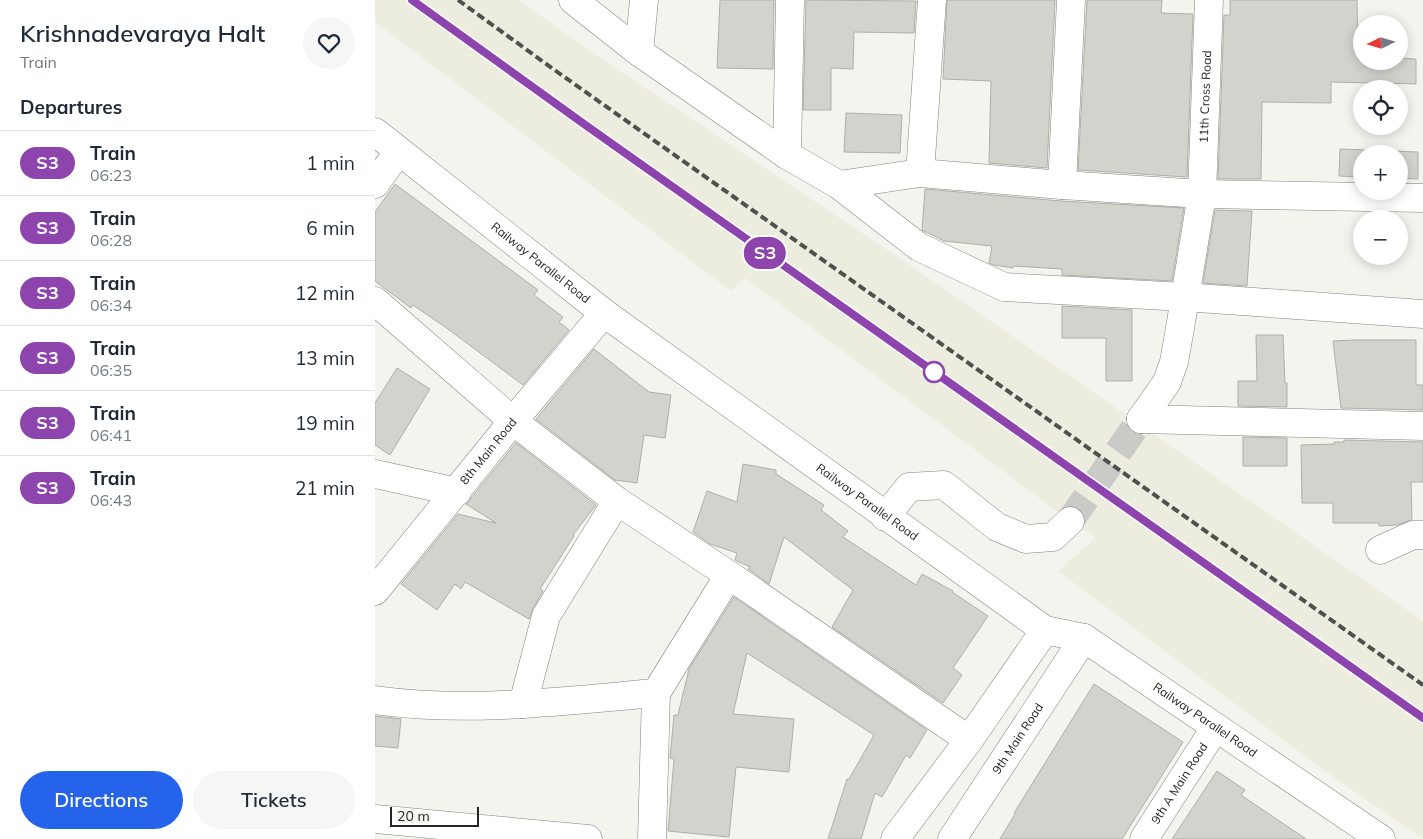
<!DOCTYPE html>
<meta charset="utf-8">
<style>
:root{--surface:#fff;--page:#f6f6f7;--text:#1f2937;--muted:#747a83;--line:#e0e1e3;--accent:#2563eb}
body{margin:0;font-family:Mulish,sans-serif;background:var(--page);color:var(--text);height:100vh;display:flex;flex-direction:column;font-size:19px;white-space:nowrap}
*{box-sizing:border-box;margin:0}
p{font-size:16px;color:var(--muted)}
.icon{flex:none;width:28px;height:28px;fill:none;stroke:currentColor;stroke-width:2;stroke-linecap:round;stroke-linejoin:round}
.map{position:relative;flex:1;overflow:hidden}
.side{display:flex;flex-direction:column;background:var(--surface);width:375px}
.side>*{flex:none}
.badge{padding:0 10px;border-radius:16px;font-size:18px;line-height:32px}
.needle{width:32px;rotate:265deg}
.buttons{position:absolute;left:978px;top:15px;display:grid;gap:10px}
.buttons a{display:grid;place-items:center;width:55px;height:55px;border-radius:50%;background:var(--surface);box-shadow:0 2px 12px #0003;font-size:25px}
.scale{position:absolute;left:15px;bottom:12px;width:89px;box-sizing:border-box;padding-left:5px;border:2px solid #242422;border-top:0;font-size:14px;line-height:18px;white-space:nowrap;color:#242422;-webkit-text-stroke:4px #f4f4ef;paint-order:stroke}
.map>.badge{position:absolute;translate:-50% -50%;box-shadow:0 0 0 2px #fff}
h2{padding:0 20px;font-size:19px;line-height:45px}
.round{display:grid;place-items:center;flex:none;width:52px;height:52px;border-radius:26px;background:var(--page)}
.summary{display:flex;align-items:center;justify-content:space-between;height:85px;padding:0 20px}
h1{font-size:24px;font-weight:600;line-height:38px}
.cta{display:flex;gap:10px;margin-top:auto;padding:10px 20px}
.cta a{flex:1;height:58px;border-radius:30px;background:var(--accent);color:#fff;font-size:20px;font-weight:600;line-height:58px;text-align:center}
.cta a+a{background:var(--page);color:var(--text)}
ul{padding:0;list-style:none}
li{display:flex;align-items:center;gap:15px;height:65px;padding:0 20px;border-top:1px solid var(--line)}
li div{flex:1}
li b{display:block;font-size:19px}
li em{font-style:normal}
li .badge{min-width:55px;font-weight:700;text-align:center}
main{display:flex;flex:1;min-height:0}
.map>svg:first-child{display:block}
.built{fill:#eceddf}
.building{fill:#d3d3cd;stroke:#afafaa}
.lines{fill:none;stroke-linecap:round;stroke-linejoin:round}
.minor-tunnel{stroke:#cacac6;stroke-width:28;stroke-dasharray:28 14;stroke-linecap:butt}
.minor-casing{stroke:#83837e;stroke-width:29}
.minor{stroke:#fff;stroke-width:28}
.rail{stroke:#50504d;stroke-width:4;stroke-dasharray:8 4;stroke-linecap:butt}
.line-casing{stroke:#fff;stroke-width:11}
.line{stroke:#8e44ad;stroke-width:8}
.stop-dot{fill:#fff;stroke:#8e44ad;stroke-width:2.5}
.labels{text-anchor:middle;stroke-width:4;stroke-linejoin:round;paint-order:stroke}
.street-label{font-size:12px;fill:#242422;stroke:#f4f4ef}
</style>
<main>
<section class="side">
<div class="summary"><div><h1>Krishnadevaraya Halt</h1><p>Train</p></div><a class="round"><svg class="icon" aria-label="heart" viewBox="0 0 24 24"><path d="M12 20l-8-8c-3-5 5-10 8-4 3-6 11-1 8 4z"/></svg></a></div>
<h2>Departures</h2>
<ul>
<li><span class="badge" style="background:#8e44ad;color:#fff">S3</span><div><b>Train</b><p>06:23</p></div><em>1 min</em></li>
<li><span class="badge" style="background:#8e44ad;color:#fff">S3</span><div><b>Train</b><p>06:28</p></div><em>6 min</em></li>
<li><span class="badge" style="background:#8e44ad;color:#fff">S3</span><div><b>Train</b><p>06:34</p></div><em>12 min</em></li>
<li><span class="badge" style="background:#8e44ad;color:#fff">S3</span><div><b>Train</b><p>06:35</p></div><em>13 min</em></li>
<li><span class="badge" style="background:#8e44ad;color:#fff">S3</span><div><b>Train</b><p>06:41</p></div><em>19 min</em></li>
<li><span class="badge" style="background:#8e44ad;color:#fff">S3</span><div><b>Train</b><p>06:43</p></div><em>21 min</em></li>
</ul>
<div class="cta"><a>Directions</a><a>Tickets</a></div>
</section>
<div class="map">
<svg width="1048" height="839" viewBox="0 0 1048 839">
<rect width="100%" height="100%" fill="#f4f4ef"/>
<path class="built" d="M0,0H144L205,44L548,274L1048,621V839L947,769L683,571L721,538L695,521L370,278L356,291L0,22Z"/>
<path class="building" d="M345,0H399L398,69L342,68Z
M431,0L541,1L539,33L479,32L478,69L456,68V110H428Z
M572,0H680L672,168L614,163L616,81L568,79Z
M712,0H787L786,13L818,14L812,177L703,170Z
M855,0H982L983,57H986V61H1024V58L1041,59V84L956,82V103L887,102L886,179H843L849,15H855Z
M471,113L527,115L525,153L469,152Z
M965,149L1043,152V179L1024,178V154H986V177L964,176Z
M20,184L163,290L159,295L188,317L184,322L194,330L148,385L73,329L38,305L36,308L0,281V212Z
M550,189L686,201L809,208L797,281L687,275V269L639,266L638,268L619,265L614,263L617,246L569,241L547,230Z
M840,210L877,211L872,286L828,283Z
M687,306L757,310V381H731V338H687Z
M881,335H908L910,383H912V407L863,406V381H882Z
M979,340H1041V385H1048V410L966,408L958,341Z
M219,349L274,392L296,395L290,438L269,435L262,483L240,480L161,419Z
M22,368L55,389L15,455L0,445V403Z
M868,437L912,438V466H868Z
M969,440L1048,442V482H1036L1037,520L1022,525L1004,526V523H958V503H927L926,445L959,444V442H969Z
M141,443L221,505L198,535L199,536L165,589L168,591L158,608L154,619L90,582L86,589L80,584L62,610L26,584L83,514L121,523L91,504Z
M368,464L401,470V474L449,505L446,510L473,531L468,537L541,585L547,574L578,591L577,592L613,616L578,668L587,675L568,703L457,627L478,590L409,537L394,584L373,569L375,567L360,560L362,553L335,544L318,532L332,491L362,502Z
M359,597L552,730L535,758L531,755L507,797L500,793L486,839H453L472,779H474L499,735L372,653L358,714L419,719L414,772L361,767L354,837L293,831L299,759L295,758L299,715H303L314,669Z
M719,684L808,742L747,839H625L640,814L639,813Z
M0,716L26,719L23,748L0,746Z
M842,771L870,790L866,795L931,839H797Z"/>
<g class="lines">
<path class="minor-tunnel" d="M695,521L766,419"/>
<g class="minor-casing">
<g id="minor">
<path d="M198,0L264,52L412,155L464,185L544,247L629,287L809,297L1048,314"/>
<path d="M264,52L269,0"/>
<path id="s1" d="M0,132L229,313L670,630L709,638L1006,839"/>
<path d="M412,155L415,0"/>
<path d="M545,173L557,0"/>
<path d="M0,184L24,151"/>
<path d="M464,185L545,173L687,185L827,194L1048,198"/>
<path d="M687,185L696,0"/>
<path d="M0,301L138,421L242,501L354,575L594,740"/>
<path id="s2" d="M766,419L792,382L799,362L804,334L827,194L834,0"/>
<path d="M766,419L1048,426"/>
<path d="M0,474L82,492"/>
<path d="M510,517L534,487L569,485L622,527L651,539L678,537L695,521"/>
<path d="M1005,550L1038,535H1048"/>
<path id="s3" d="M0,591L138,421L229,313"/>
<path d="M0,700C93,713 188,701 281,693L354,575"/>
<path d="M148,704L171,616L242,501"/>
<path d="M0,819L213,839"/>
<path d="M277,839L281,693"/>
<path d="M520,839L594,740L670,630"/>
<path id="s4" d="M577,839L709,638"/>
<path id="s5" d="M769,839L840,728"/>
</g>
</g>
<use href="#minor" class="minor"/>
<path class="rail" d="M37,0L161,90L1048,718
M83,0L181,71L1048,685"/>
</g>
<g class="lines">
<g class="line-casing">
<path id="line" d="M37,0L209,124L1048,718"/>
</g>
<use href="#line" class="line"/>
</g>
<circle class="stop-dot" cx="559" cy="372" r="10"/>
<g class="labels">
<g class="street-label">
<text dy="4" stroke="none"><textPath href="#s2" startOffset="334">11th Cross Road</textPath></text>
<text dy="4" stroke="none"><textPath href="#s1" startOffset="211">Railway Parallel Road</textPath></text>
<text dy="4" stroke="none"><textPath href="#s3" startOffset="180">8th Main Road</textPath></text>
<text dy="4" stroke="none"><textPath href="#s1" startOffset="616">Railway Parallel Road</textPath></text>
<text dy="4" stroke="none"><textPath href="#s1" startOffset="1021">Railway Parallel Road</textPath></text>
<text dy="4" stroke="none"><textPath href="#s4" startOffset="120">9th Main Road</textPath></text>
<text dy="4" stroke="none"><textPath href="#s5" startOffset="66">9th A Main Road</textPath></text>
</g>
</g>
</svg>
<div class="buttons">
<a><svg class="needle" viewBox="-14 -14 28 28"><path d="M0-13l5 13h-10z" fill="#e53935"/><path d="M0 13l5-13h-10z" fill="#747a83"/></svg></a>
<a><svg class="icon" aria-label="locate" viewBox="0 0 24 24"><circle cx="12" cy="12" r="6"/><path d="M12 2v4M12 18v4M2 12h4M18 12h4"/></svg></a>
<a>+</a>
<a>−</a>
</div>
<div class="scale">20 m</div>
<b class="badge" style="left:390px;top:253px;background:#8e44ad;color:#fff">S3</b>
</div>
</main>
